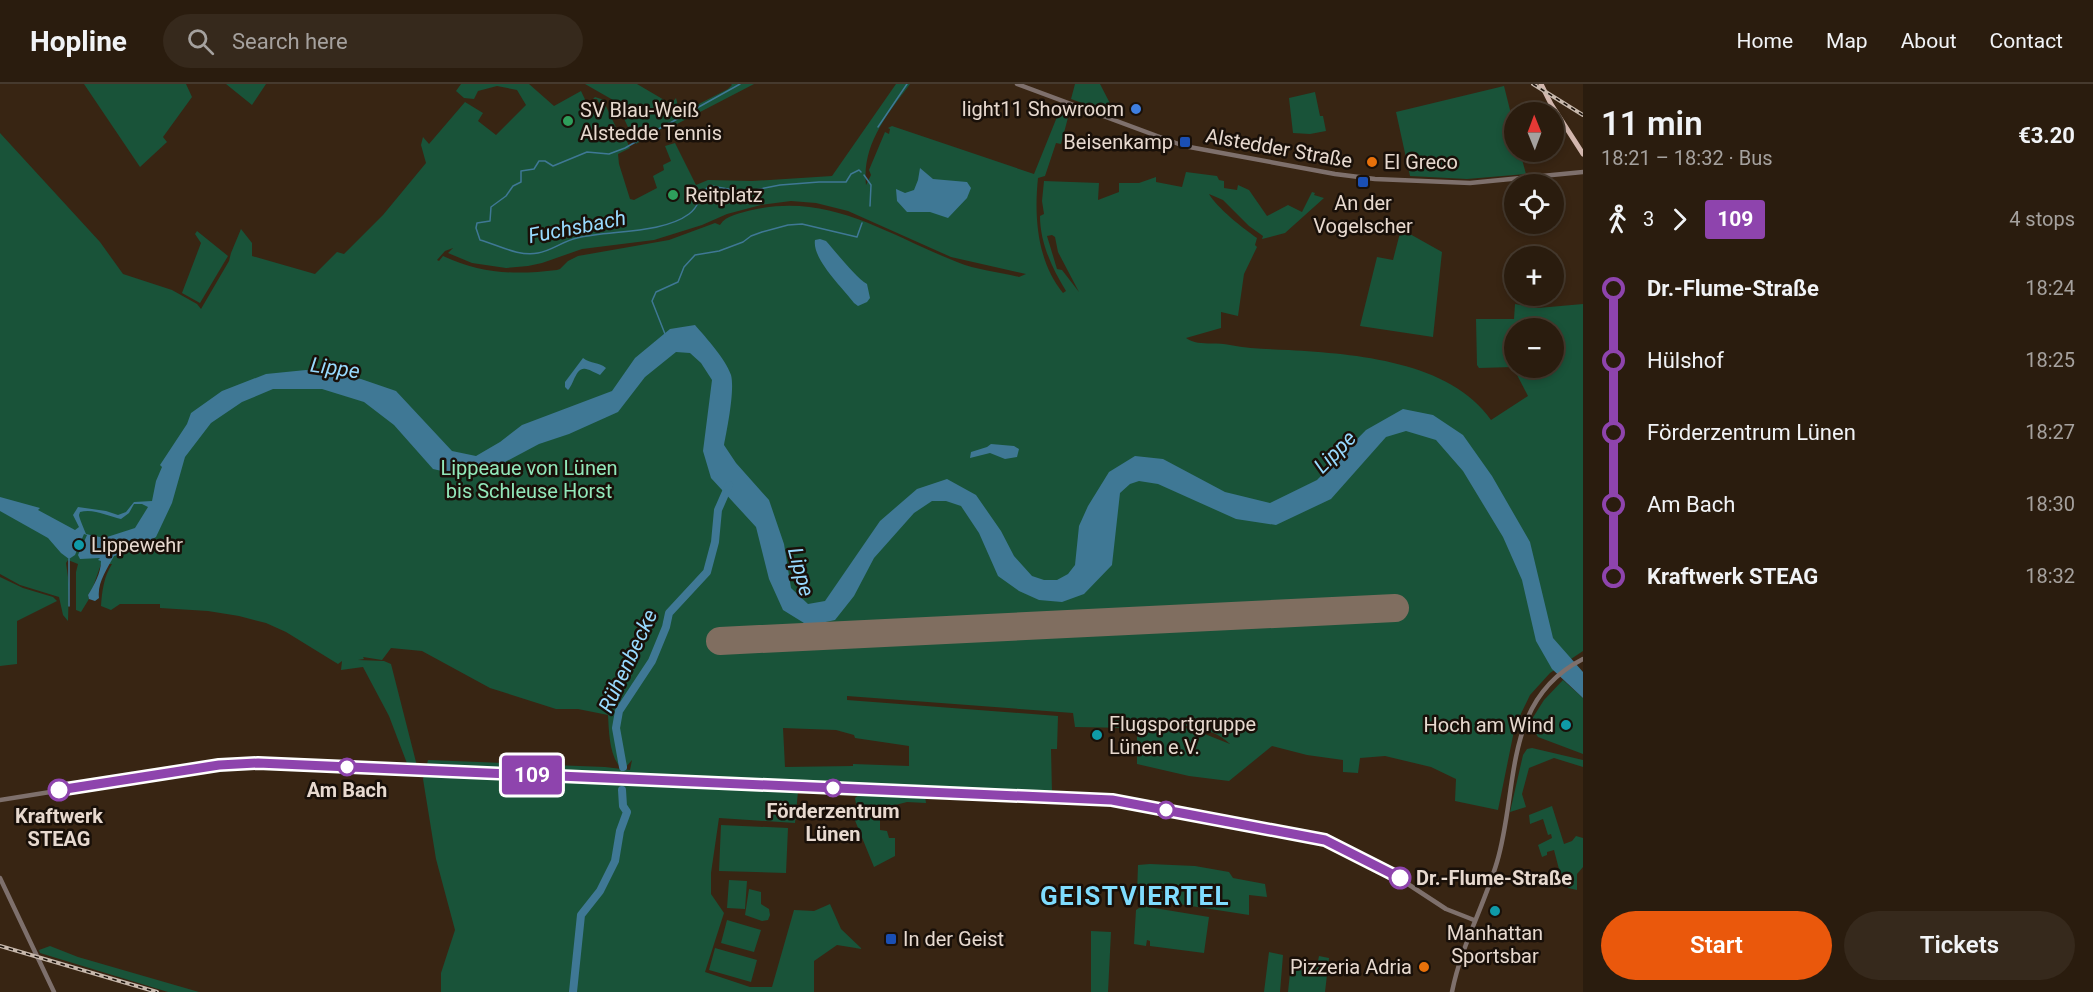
<!DOCTYPE html>
<meta charset="utf-8">
<style>
:root{--surface:#2a1c0e;--page:#36291c;--text:#f1f3f6;--muted:#a5a19e;--line:#463a2e;--accent:#ea580c}
body{margin:0;font-family:Roboto,sans-serif;background:var(--page);color:var(--text);height:100vh;display:flex;flex-direction:column;font-size:22px;white-space:nowrap}
*{box-sizing:border-box;margin:0}
p{font-size:20px;color:var(--muted)}
.icon{flex:none;width:33px;height:33px;fill:none;stroke:currentColor;stroke-width:2;stroke-linecap:round;stroke-linejoin:round}
.map{position:relative;flex:1;overflow:hidden}
.sheet{display:flex;flex-direction:column;background:var(--surface);width:510px}
.sheet>*{flex:none}
.badge{padding:0 12px;border-radius:4px;font-size:21px;line-height:39px}
.needle{width:39px;rotate:359deg}
.controls{position:absolute;left:1504px;top:18px;display:grid;gap:12px}
.controls a{display:grid;place-items:center;width:60px;height:60px;border-radius:50%;background:var(--surface);box-shadow:0 3px 9px #0003,0 0 0 2px var(--line);font-size:30px}
.map>.badge{position:absolute;translate:-50% -50%;box-shadow:0 0 0 3px #fff}
.legs{display:flex;align-items:center;gap:9px;height:66px;padding:0 18px;font-size:20px}
.legs p{margin-inline-start:auto}
.head{display:flex;align-items:center;justify-content:space-between;height:102px;padding:0 18px}
h1{font-size:33px;font-weight:600;line-height:45px}
.button{display:flex;gap:12px;margin-top:auto;padding:12px 18px}
.button a{flex:1;height:69px;border-radius:36px;background:var(--accent);color:#fff;font-size:24px;font-weight:600;line-height:69px;text-align:center}
.button a+a{background:var(--page);color:var(--text)}
ul{padding:0 18px;list-style:none}
li{display:flex;align-items:center;gap:21px;height:72px;font-size:22px}
li i{display:grid;place-items:center;width:9px;height:100%;margin:0 8px;background:currentColor}
li i::after{content:'';width:15px;height:15px;margin:-8px;border:4px solid;border-radius:50%;background:var(--surface)}
li p{margin-inline-start:auto}
li:first-child i{background:linear-gradient(#0000 50%,currentColor 0)}
li:last-child i{background:linear-gradient(currentColor 50%,#0000 0)}
header{display:flex;align-items:center;gap:36px;box-sizing:border-box;height:84px;padding:0 30px;background:var(--surface);border-bottom:2px solid var(--line)}
header strong{font-size:28px}
nav{display:flex;gap:33px;margin-inline-start:auto;font-size:21px}
.search{width:420px;height:54px;background:var(--page);display:flex;align-items:center;gap:15px;box-sizing:border-box;padding:0 21px;border-radius:33px;color:var(--muted);font-size:22px}
main{display:flex;flex:1;min-height:0}
.map>svg:first-child{display:block}
.green{fill:#195339;fill-rule:evenodd}
.water{fill:#3f7895;fill-rule:evenodd}
.lines{fill:none;stroke-linecap:round;stroke-linejoin:round}
.stream{stroke:#3f7895;stroke-width:1.5}
.river{stroke:#3f7895;stroke-width:8}
.runway{stroke:#806e60;stroke-width:28}
.tertiary{stroke:#7e706c;stroke-width:4.5}
.primary{stroke:#d3b7ae;stroke-width:5}
.rail-casing{stroke:#c7b8ac;stroke-width:4}
.rail{stroke:#191009;stroke-width:1.5;stroke-dasharray:4.5;stroke-linecap:butt}
.line-1-casing{stroke:#fff;stroke-width:14}
.line-1{stroke:#8e44ad;stroke-width:9}
.shop-dot{fill:#3f7fe0;stroke:#191009;stroke-width:2}
.leisure-dot{fill:#2e9e5b;stroke:#191009;stroke-width:2}
.transit-dot{fill:#1a4fb4;stroke:#191009;stroke-width:2}
.food-dot{fill:#e8710a;stroke:#191009;stroke-width:2}
.culture-dot{fill:#0f9aa8;stroke:#191009;stroke-width:2}
.stop-1-dot{fill:#fff;stroke:#8e44ad;stroke-width:3}
.labels{text-anchor:middle;stroke-width:5;stroke-linejoin:round;paint-order:stroke}
.poi-label{font-size:20px;fill:#e7d9cf;stroke:#191009;text-anchor:start}
.street-label{font-size:20px;fill:#e7d9cf;stroke:#191009}
.park-label{font-size:20px;fill:#92e8ba;stroke:#191009}
.stop-label{font-size:20px;font-weight:bold;fill:#e7d9cf;stroke:#191009}
.water-label{font-size:21px;font-style:italic;fill:#98daff;stroke:#191009}
.district-label{font-size:26px;font-weight:bold;letter-spacing:1.5px;fill:#7fdcfe;stroke:#191009}
</style>
<header>
<strong>Hopline</strong>
<div class="search"><svg class="icon" aria-label="search" viewBox="0 0 24 24"><circle cx="10" cy="10" r="6"/><path d="M15 15l6 6"/></svg>Search here</div>
<nav><a>Home</a><a>Map</a><a>About</a><a>Contact</a></nav>
</header>
<main>
<div class="map">
<svg width="1583" height="908" viewBox="0 0 1583 908">
<rect width="100%" height="100%" fill="#382513"/>
<path class="green" d="M84,0H186L192,13L163,53L167,58L140,83Z
M226,0H266L252,21Z
M461,0H529L554,22L581,7L590,26L600,21L597,15H593L595,13L607,17L605,20L620,52L624,51L630,64L618,70L619,80L630,115L634,116L657,104L653,92L664,86L663,81L671,77L665,62L675,59L696,101L708,96L752,97L832,92L896,0H910C887,31 862,60 866,101L871,91L869,86L885,48L889,50L890,45L888,44L892,42L1034,90L1061,23L1070,26L1061,60L1056,59L1045,92L1038,94C1034,133 1037,177 1063,209L1066,207C1052,184 1040,159 1040,132L1044,130L1042,117L1044,97L1099,99L1098,116L1119,108V99H1139L1156,93V98L1182,103L1186,88L1217,92L1219,96L1224,97V104L1237,106L1238,101L1249,106L1267,132L1288,121L1302,128L1312,108L1315,109L1314,111L1324,114L1285,149L1262,155L1263,152L1249,142L1223,116L1209,110C1217,124 1244,145 1257,154L1255,161L1257,163L1244,190L1238,232L1221,228V244L1186,254C1198,263 1215,257 1230,261C1249,265 1269,265 1289,266C1355,270 1450,277 1491,336L1528,312L1513,283L1479,284L1477,281L1476,235H1514L1515,220L1538,224L1583,220V567L1550,589L1530,611L1515,642L1498,726L1455,717L1456,695L1431,683L1385,672L1360,674L1358,689L1343,688V676L1307,671L1272,662L1229,697L1189,692L1137,680V640L1192,645L1230,660C1212,641 1172,640 1146,638V635L1131,636L1130,644L1075,643L1073,629L847,612V616L1058,632L1057,665H1051L1052,709L799,697L795,739L719,734L711,789V810L724,829L705,888L750,903H772L794,826L814,827L830,820L841,845L862,865L837,861L814,877V908H441V889L455,846L436,775L423,695L428,676L605,683L630,686L632,676L625,684L620,683C609,670 609,647 608,631L578,625H556L490,604L422,567L391,564L382,576L363,573L364,575L358,576L384,577L391,580L417,682H408L389,632L363,583L341,586L342,577L338,580L286,548L266,539L239,532L208,527L160,524V520H120L111,526L101,522C102,507 104,492 112,480H101L93,503L88,511L89,515L81,528L76,526V488L78,480L68,476L66,479L69,500L68,537L63,531L59,513L20,501L0,490V49L100,158L123,190L172,206L197,220L201,225L229,177L231,169L241,145L252,159V172L315,190L337,168L344,170L383,131L426,79L421,61L423,53L429,60L465,18L483,29L478,37L496,51L526,21L517,6L497,2L478,7L474,15L464,14L456,7ZM791,117L816,119L848,127L951,173L1026,190L1019,193C999,188 976,186 957,178C888,151 830,108 752,126C741,129 726,131 720,141L715,139L669,156L578,172L568,177L560,185L557,186C515,191 482,190 443,172L439,177L437,176L445,167L453,164L448,169L472,179L506,184L528,182L542,179L582,165L654,156L702,141L727,130L761,121ZM1052,151L1055,153L1058,168L1079,208L1062,186L1057,185L1047,152ZM1515,244H1554V284H1515ZM783,644L836,646L854,651L855,654L909,662V682L853,680V682L785,683Z
M585,0H637L671,20L676,14L678,22L685,23L687,26L728,5L732,1L731,0H754L675,41L666,42L636,60L617,20L613,21V16Z
M1075,0H1100L1116,31L1071,15Z
M1504,2L1515,46V68H1520L1526,90L1467,95L1410,92L1396,28Z
M1315,8L1320,32H1323L1326,47L1310,50L1293,49L1289,14Z
M1401,145L1442,168L1433,253L1360,242L1377,173L1393,176Z
M197,147L228,172L200,219L182,209L201,159L195,150Z
M0,493L23,504L53,513L57,517L17,537V580L0,582Z
M1563,596L1583,614V670L1538,653L1532,643V635L1544,616Z
M1532,664L1583,676V683L1554,674L1529,684L1522,710L1526,723L1510,728L1523,671L1527,665Z
M862,708L925,712L926,719L907,718L880,725V746L887,747L889,754H895V772L874,783L854,734L858,732L855,714Z
M1552,722L1564,760L1572,757L1576,752L1583,754V783L1577,790V806L1568,804L1563,793H1561L1554,766L1547,768V771L1542,773L1538,761L1552,754L1551,750L1548,751L1543,735L1530,740L1529,731Z
M721,741L788,744L786,789L719,787Z
M1150,780L1195,782L1229,788L1233,794L1265,800L1267,813L1249,811V831L1140,814L1137,810L1138,781Z
M729,796L747,797L745,825L727,824Z
M749,805L761,808V820L769,825L770,831L768,836L762,837L745,831Z
M1142,822L1209,833L1204,869L1150,862V857L1147,856L1146,862L1134,860L1136,826Z
M727,836L761,846L754,868L721,859Z
M1091,847L1111,848L1108,908H1091Z
M50,862L78,873L199,908H168L40,869L39,866Z
M715,864L757,876L751,898L709,886Z
M1269,868L1283,871L1280,908H1264Z
M1319,872L1329,874L1325,908H1288L1291,880L1317,882Z"/>
<path class="water" d="M920,84L933,95L967,98L971,104L967,114L948,134L930,128H907L897,117L896,105L905,109L914,106L918,96Z
M820,155L826,157C836,168 856,194 867,200L870,214L867,218L858,222L854,219C842,203 812,175 815,156Z
M695,241C707,255 725,274 731,291C735,306 727,346 724,361L736,379L769,416L784,460L791,504L808,520L825,517L880,437L917,405L947,395L976,411L1001,447L1014,472L1032,492L1044,496H1057L1068,490L1075,481L1079,442L1088,422L1109,388L1135,372L1163,375L1225,408L1270,419L1317,396L1366,346L1403,325L1433,331L1463,351L1492,392L1530,458L1553,554L1583,588V614L1552,585L1536,557L1522,496L1503,453L1463,387L1436,356L1406,347L1386,353L1331,415L1276,441L1236,435L1158,400L1139,397L1130,400L1120,409L1112,481L1084,510L1062,518L1039,516L1019,507L998,492L979,449L961,422L946,417H932L914,429L874,474L854,512L835,536L821,539H804L783,526L769,495L756,443L711,394L703,367L712,296L701,279L690,269L676,268L645,293L618,328L569,350L539,360L486,388L455,390L433,385L394,341L364,318L322,305H273L242,318L211,339L185,373L172,419L156,453L129,468L114,472C107,485 97,499 99,514L95,517L89,515L88,511C94,501 101,489 101,477L98,476L100,474L80,475L78,471L87,451L84,450L75,471L69,475L61,469L48,454L0,427V413L40,424L38,426L75,446L79,443L73,431L78,423L106,427L118,431L126,428L134,418L152,417L156,397L162,383L160,381L187,340L191,329L222,307L266,290L306,286L361,295L396,307L452,367L476,372L500,358L522,341L612,307L635,274L670,245ZM134,420H142L148,423L135,444L104,454L86,450C85,447 79,434 79,431L80,428C93,424 108,432 121,435L129,429Z
M583,274C591,280 599,278 606,284L600,291C595,289 591,286 586,285C576,282 574,300 568,306L565,303V298Z
M991,360L1014,362L1019,365L1017,373L1005,375L990,369L970,374L971,368L987,363Z"/>
<g class="lines">
<path class="stream" d="M669,39L625,64L609,70L587,68L553,82L545,77H539L534,85L521,87V98L513,102L506,112L491,123L490,137L477,139L476,144L480,156C498,161 519,173 538,169C551,167 563,157 577,154C610,146 662,150 689,130C699,123 700,112 707,104
M670,39L740,0
M878,43L907,0
M864,91L871,101L870,122
M711,102L745,108L780,101L819,98H846L851,90L859,86L861,88
M665,250L652,217L656,208L678,198L684,183L695,171L719,167L743,158L751,152L762,148L788,141L802,140L857,153L862,139
M69,475V522"/>
<path class="river" d="M623,683L616,644L619,627L652,577L666,543L669,529L707,488L715,458L718,426L729,401
M573,908L581,831L600,807L615,777L620,747L627,728L623,722L622,706"/>
<path class="runway" d="M720,557L1395,524"/>
<path class="tertiary" d="M1017,0L1184,62L1335,90L1375,95L1470,99L1583,88
M0,716L219,681L258,679L1125,718L1332,758L1388,787L1446,825L1474,836
M0,794L54,908
M1452,908C1461,862 1484,822 1497,778C1519,704 1502,616 1583,575"/>
<path class="primary" d="M1541,0L1551,20L1583,70"/>
<g class="rail-casing">
<path id="rail" d="M1533,0L1583,31
M0,862L157,908"/>
</g>
<use href="#rail" class="rail"/>
</g>
<g class="lines">
<g class="line-1-casing">
<path id="line-1" d="M59,706L219,681L258,679L1112,716L1325,756L1400,794"/>
</g>
<use href="#line-1" class="line-1"/>
</g>
<circle class="shop-dot" cx="1136" cy="25" r="6"/>
<g class="leisure-dot">
<circle cx="568" cy="37" r="6"/>
<circle cx="673" cy="111" r="6"/>
</g>
<g class="transit-dot">
<rect x="1179" y="52" width="12" height="12" rx="3"/>
<rect x="1357" y="92" width="12" height="12" rx="3"/>
<rect x="885" y="849" width="12" height="12" rx="3"/>
</g>
<g class="food-dot">
<circle cx="1372" cy="78" r="6"/>
<circle cx="1424" cy="883" r="6"/>
</g>
<g class="culture-dot">
<circle cx="79" cy="461" r="6"/>
<circle cx="1566" cy="641" r="6"/>
<circle cx="1097" cy="651" r="6"/>
<circle cx="1495" cy="827" r="6"/>
</g>
<g class="stop-1-dot">
<circle cx="347" cy="683" r="8"/>
<circle cx="833" cy="704" r="8"/>
<circle cx="59" cy="706" r="10"/>
<circle cx="1166" cy="726" r="8"/>
<circle cx="1400" cy="794" r="10"/>
</g>
<g class="labels">
<g class="poi-label">
<text x="1124" y="32" text-anchor="end">light11 Showroom</text>
<text x="580" y="33">SV Blau-Weiß<tspan x="580" dy="23">Alstedde Tennis</tspan></text>
<text x="1173" y="65" text-anchor="end">Beisenkamp</text>
<text x="1384" y="85">El Greco</text>
<text x="685" y="118">Reitplatz</text>
<text x="1363" y="126" text-anchor="middle">An der<tspan x="1363" dy="23">Vogelscher</tspan></text>
<text x="91" y="468">Lippewehr</text>
<text x="1109" y="647">Flugsportgruppe<tspan x="1109" dy="23">Lünen e.V.</tspan></text>
<text x="1554" y="648" text-anchor="end">Hoch am Wind</text>
<text x="1495" y="856" text-anchor="middle">Manhattan<tspan x="1495" dy="23">Sportsbar</tspan></text>
<text x="903" y="862">In der Geist</text>
<text x="1412" y="890" text-anchor="end">Pizzeria Adria</text>
</g>
<g class="street-label">
<text transform="translate(1279 64) rotate(10)" y="7">Alstedder Straße</text>
</g>
<g class="park-label">
<text x="529" y="391">Lippeaue von Lünen<tspan x="529" dy="23">bis Schleuse Horst</tspan></text>
</g>
<g class="stop-label">
<text x="347" y="713">Am Bach</text>
<text x="833" y="734">Förderzentrum<tspan x="833" dy="23">Lünen</tspan></text>
<text x="59" y="739">Kraftwerk<tspan x="59" dy="23">STEAG</tspan></text>
<text x="1416" y="801" text-anchor="start">Dr.-Flume-Straße</text>
</g>
<g class="water-label">
<text transform="translate(577 143) rotate(-11)" y="7">Fuchsbach</text>
<text transform="translate(335 284) rotate(8)" y="7">Lippe</text>
<text transform="translate(1335 368) rotate(-45)" y="7">Lippe</text>
<text transform="translate(801 488) rotate(75)" y="7">Lippe</text>
<text transform="translate(628 577) rotate(-65)" y="7">Rühenbecke</text>
</g>
<g class="district-label">
<text x="1135" y="821">GEISTVIERTEL</text>
</g>
</g>
</svg>
<div class="controls">
<a><svg class="needle" viewBox="-14 -14 28 28"><path d="M0-13l5 13h-10z" fill="#e53935"/><path d="M0 13l5-13h-10z" fill="#a5a19e"/></svg></a>
<a><svg class="icon" aria-label="locate" viewBox="0 0 24 24"><circle cx="12" cy="12" r="6"/><path d="M12 2v4M12 18v4M2 12h4M18 12h4"/></svg></a>
<a>+</a>
<a>−</a>
</div>
<b class="badge" style="left:532px;top:691px;background:#8e44ad;color:#fff">109</b>
</div>
<section class="sheet">
<div class="head"><div><h1>11 min</h1><p>18:21 – 18:32 · Bus</p></div><b>€3.20</b></div>
<div class="legs"><svg class="icon" aria-label="walk" viewBox="0 0 24 24"><circle cx="13" cy="4" r="2"/><path d="M13 8l-2 6 4 7M11 14l-3 7M7 12l3-4h3l4 4"/></svg>3<svg class="icon" aria-label="forward" viewBox="0 0 24 24"><path d="M9 5l7 7-7 7"/></svg><b class="badge" style="background:#8e44ad;color:#fff">109</b><p>4 stops</p></div>
<ul>
<li><i style="color:#8e44ad"></i><b>Dr.-Flume-Straße</b><p>18:24</p></li>
<li><i style="color:#8e44ad"></i><span>Hülshof</span><p>18:25</p></li>
<li><i style="color:#8e44ad"></i><span>Förderzentrum Lünen</span><p>18:27</p></li>
<li><i style="color:#8e44ad"></i><span>Am Bach</span><p>18:30</p></li>
<li><i style="color:#8e44ad"></i><b>Kraftwerk STEAG</b><p>18:32</p></li>
</ul>
<div class="button"><a>Start</a><a>Tickets</a></div>
</section>
</main>
